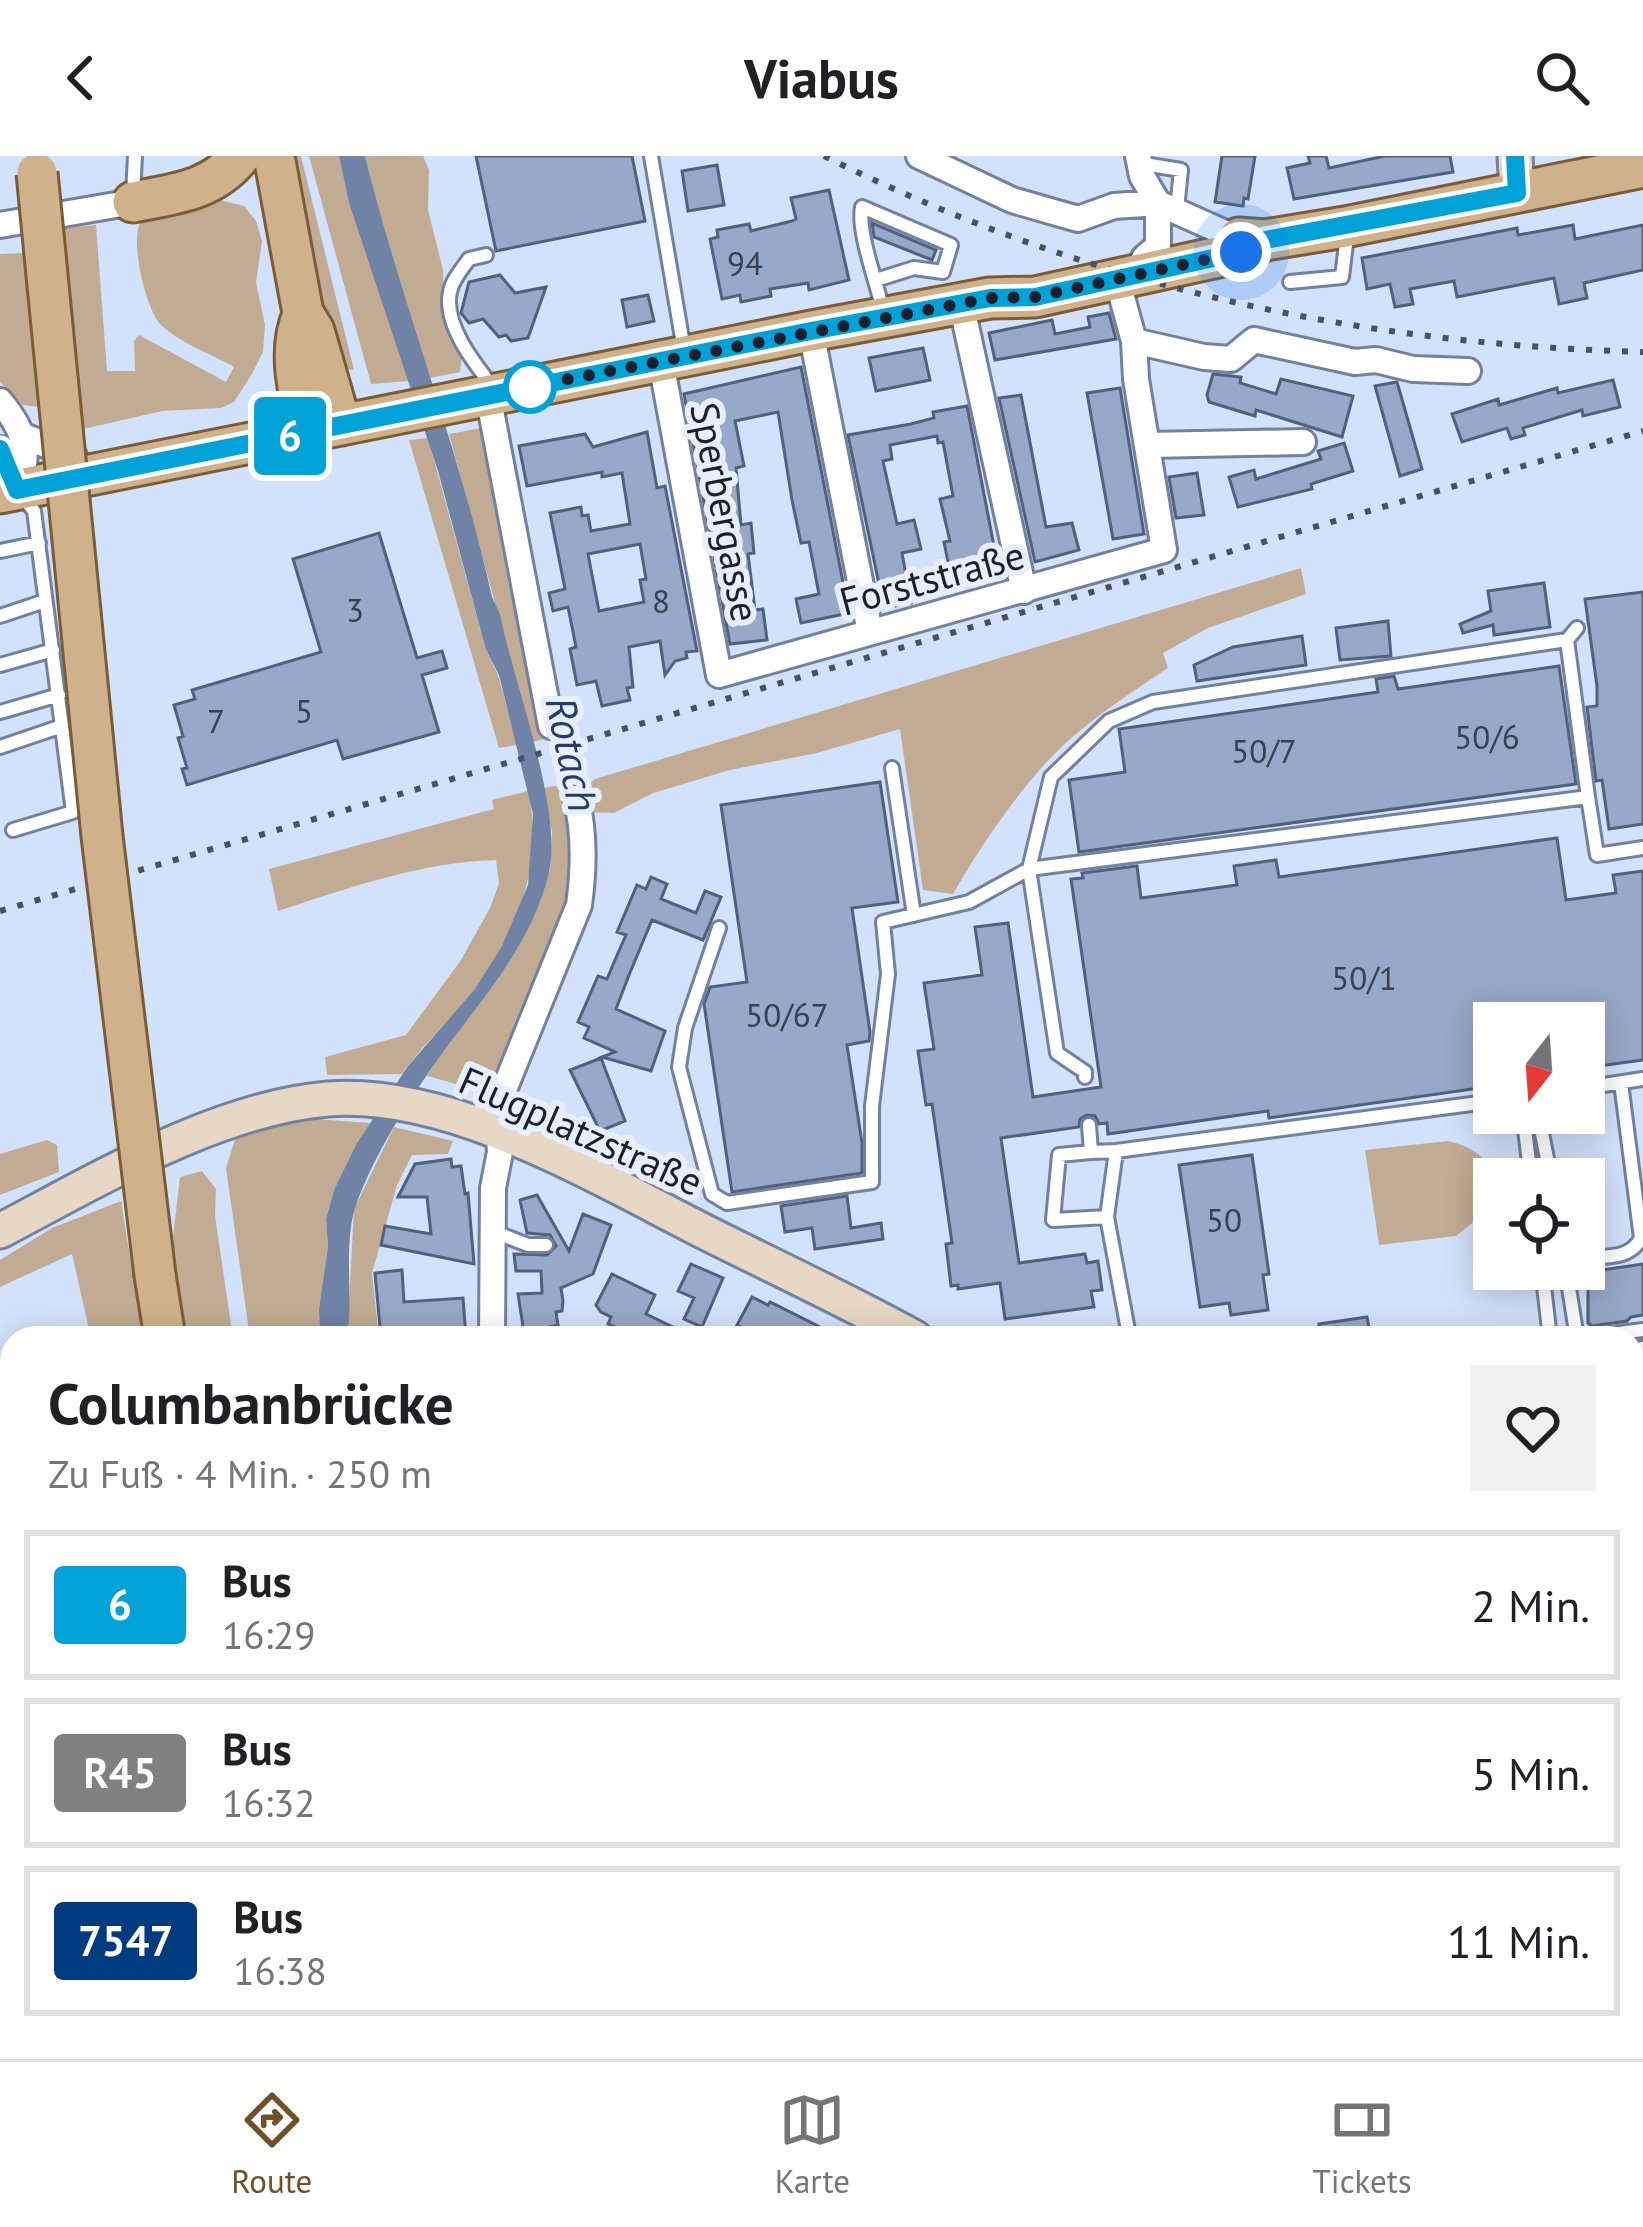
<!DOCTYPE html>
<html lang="de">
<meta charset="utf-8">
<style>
:root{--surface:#fff;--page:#f2f2f2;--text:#202124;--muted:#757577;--line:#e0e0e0;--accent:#715027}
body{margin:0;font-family:"PT Sans",sans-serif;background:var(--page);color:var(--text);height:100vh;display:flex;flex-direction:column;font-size:45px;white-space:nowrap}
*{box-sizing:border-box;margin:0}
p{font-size:39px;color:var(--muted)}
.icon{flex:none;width:66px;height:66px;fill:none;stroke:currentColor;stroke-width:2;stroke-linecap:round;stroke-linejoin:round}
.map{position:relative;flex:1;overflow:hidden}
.drawer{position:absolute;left:0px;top:1170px;width:1644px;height:735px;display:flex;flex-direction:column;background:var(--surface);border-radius:36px 36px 0 0;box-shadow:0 6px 30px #0003}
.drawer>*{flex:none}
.badge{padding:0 24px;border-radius:9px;font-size:42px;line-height:78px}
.needle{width:78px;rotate:197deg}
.tools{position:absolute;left:1473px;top:846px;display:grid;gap:24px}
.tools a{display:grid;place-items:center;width:132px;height:132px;border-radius:0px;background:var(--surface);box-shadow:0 6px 30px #0003;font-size:60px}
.you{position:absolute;width:60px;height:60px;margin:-30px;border:9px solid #fff;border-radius:50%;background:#1a73e8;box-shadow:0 0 0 18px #1a73e833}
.map>.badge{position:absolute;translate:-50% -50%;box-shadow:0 0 0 6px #fff}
.round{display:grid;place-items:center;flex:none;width:126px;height:126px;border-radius:0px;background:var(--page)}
.overview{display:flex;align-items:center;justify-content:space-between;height:204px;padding:0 48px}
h1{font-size:57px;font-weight:700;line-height:90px}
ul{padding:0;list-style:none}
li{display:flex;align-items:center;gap:36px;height:150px;margin:0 24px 18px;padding:0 24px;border:6px solid var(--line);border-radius:0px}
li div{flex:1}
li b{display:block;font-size:45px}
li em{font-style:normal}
li .badge{min-width:132px;font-weight:700;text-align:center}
header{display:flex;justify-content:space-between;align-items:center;height:156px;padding:0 48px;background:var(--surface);font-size:54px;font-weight:700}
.tabs{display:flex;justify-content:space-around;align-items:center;height:168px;border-top:3px solid var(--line);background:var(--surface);font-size:33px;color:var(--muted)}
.tabs a{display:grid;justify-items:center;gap:6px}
.tabs .selected{color:var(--accent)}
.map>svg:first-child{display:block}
.green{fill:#c1ac93}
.water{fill:#7083a7}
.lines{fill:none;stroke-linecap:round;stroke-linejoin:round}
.stream{stroke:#7083a7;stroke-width:6}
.building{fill:#97a8c8;stroke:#51617d;stroke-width:3;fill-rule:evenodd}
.lane-casing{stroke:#71819f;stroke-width:18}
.street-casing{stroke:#71819f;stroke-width:30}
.secondary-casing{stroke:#71819f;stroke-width:39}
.primary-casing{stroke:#7a5d37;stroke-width:45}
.lane{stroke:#fff;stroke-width:12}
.street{stroke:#fff;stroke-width:24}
.secondary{stroke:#e7d8c5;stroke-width:33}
.primary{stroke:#cfb28b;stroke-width:39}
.rail{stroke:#495161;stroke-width:6;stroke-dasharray:6 12;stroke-linecap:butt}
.primary-bridge-casing{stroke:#7a5d37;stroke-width:45;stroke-linecap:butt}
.primary-bridge{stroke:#cfb28b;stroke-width:39}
.line-casing{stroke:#fff;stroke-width:27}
.line{stroke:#00a2d7;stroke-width:18}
.walk{stroke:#191f2b;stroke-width:12;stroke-dasharray:0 21.6}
.stop-dot{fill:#fff;stroke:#00a2d7;stroke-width:6}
.labels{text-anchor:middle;stroke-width:12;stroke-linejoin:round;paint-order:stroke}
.number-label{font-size:33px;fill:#384152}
.street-label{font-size:39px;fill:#191f2b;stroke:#e7eefc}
.water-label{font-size:42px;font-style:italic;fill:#243c6d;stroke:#e7eefc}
</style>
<header><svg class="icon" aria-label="back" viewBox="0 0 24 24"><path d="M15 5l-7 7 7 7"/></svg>Viabus<svg class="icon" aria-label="search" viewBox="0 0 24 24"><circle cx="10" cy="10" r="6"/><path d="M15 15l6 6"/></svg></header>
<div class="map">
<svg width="1643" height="1903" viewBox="0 0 1643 1903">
<rect width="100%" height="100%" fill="#d3e2fc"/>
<path class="green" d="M288,0H301L354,214L335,212Z
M309,0H339L349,47L409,225L371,228Z
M365,0H423L429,14L428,54L443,114L444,146L462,198L460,216L430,222L387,88Z
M212,42L244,50L256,65L262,85L256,126L265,169L263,196L252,218L234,246L221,252L162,255L79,274L59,73L96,69L107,215H135L134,185L139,179L226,226L234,211C211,198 180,187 161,169C146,155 128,80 142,64C156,48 193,46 212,42Z
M25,97L41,251L23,249L0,226V98Z
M481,272L541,534L548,582L533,586L449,278Z
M428,282L486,494L498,519L517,589L499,592L409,284Z
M1301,412L1306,438L1208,472L1163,497L1168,512C1126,540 1078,571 1044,609C1009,648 979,693 953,738L923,734L900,573L817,597L730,614L653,637L614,657L588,656L584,633L595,623Z
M561,629L579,712L543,822L489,937L427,920L550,714L552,676L543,632Z
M528,635C546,711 513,790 463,848C443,871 419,893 402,918L327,919L325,901L406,879L461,804L490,752L499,727L496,704C422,706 348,732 278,755L269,713L494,653L492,644Z
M315,963L370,967L334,1034L326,1063L328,1090L319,1153L320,1182H250L226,1012L237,977L266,967Z
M394,971L453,985L448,998L412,999L397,1029L372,1117L379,1182H347L354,1053Z
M47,984L57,989L59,1016L0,1039V998Z
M1448,985C1486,994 1501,1015 1491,1052L1456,1080L1379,1089L1365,994Z
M202,1015L216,1033L215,1060L233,1182H188L171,1098L180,1021Z
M121,1045L143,1182H91L72,1098L0,1131V1104L52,1072Z
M0,1771L12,1799V1893H64L61,1903H0Z
M392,1893H658L670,1903H413Z"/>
<path class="water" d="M339,0H365C402,149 459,292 492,441L500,458C513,526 563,652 549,716C532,790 481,843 438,903C407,947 376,996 357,1046C342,1087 354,1139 347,1182H320L319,1153L328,1090L326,1063L334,1034L357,987L408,910L475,833L502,790L528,729L533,658L499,519L486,494L438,315L349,47Z"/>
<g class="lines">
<path class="stream" d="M538,1903L540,1893"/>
</g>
<path class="building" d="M476,0H632L645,65L496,95Z
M1222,0H1255L1248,43L1244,42L1243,50L1215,46Z
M1308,0H1326L1329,12L1385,0H1450L1453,16L1294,43L1287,12L1310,7Z
M717,9L724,49L688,55L682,15Z
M829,34L849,124L809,134L808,127L770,133L771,140L741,146L740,139L722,143L710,83L718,81L717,74L749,68L751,75L792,65L796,63L791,42Z
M872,67L936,94L932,104L874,81Z
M1573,69L1575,83L1643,69V114L1584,127L1587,142L1559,148L1554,122L1457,141L1454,125L1410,133L1413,148L1395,151L1390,128L1367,133L1362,102L1517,72L1518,79Z
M500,119L515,137L546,131L528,182L511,185L506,179L499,181L483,163L469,167L461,157L469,126Z
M648,139L654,165L627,171L622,144Z
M1109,157L1116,183L995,204L989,177L1052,164L1055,178L1090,171L1088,161Z
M923,192L930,224L876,235L869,202Z
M801,211L849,457L801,467L796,443L819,438L809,386L801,387L792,344L778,256L735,265L744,310L736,312L741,369L751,367L754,397L748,398L755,454L763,453L767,484L730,488L684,238Z
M1213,218L1241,221L1240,227L1276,238L1281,223L1353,240L1342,281L1256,254L1255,260L1209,246L1207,239Z
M1613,224L1620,251L1583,260L1582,254L1523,272L1525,279L1511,283L1507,272L1462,286L1452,258L1498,243L1499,249L1557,232L1558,237Z
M1397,226L1422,313L1400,320L1375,230Z
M1120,232L1144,378L1113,383L1087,237Z
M1021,239L1046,371L1072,367L1079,394L1035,406L999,242Z
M967,250L999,416L952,426L944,386L950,385L940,343L953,340L943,286L938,287L937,280L890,289L892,303L883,305L897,368L914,364L921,393L902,397L911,447L884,452L848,279L911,268L934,262L933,256Z
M647,276L657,332L665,330L697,495L686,496L687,502L675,505L665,519L660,485L629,491L633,531L627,532L630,544L602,550L596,525L577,529L570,493L576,491L568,451L553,455L549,437L565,433L550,357L581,351L582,360L588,359L591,375L630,368L622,317L602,321V316L527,330L519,290L585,278L593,291ZM640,388L646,423L640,424L644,446L599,455L588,398Z
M1344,287L1353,315L1311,328L1312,333L1238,351L1229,321L1254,314L1256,323L1321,303L1318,295Z
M1197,317L1204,359L1176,362L1169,321Z
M379,377L417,502L442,495L447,512L422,519L439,576L343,603L337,584L187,629L182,613L187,612L178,582L183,580L174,549L195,543L192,534L321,496L293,403Z
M1544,427L1550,471L1494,479L1493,469L1463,477L1460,468L1491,455L1488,435Z
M1643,436V668L1609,673L1602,624L1596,625L1587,551L1597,550V530L1585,443Z
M1388,465L1391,500L1340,504L1336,472Z
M1302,480L1306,509L1197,525L1194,509L1233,491Z
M1559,510L1576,628L1079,696L1069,624L1125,616L1119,573L1378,536L1376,523L1394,520L1398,533Z
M880,626L898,746L852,752L870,876L869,885L847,889L862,987V1017L732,1036L704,848L710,831L747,826L721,649Z
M1557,682L1566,744L1616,737L1613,719L1643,715V904L1584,912V867H1494V930L1269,962L1268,955L1108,978L1107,967L1099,968L1095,960L1087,959L1080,963L1079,971L1001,982L1019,1107L1085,1098L1087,1107L1098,1105L1102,1134L1091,1135L1094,1151L1005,1163L1000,1127L958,1133V1129L951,1130L946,1088L952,1087L932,948L926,949L918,895L934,893L924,827L982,819L975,771L1008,767L1033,941L1101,931L1071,723L1083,722L1082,717L1137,710L1141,742L1237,729L1234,710L1276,704L1279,721Z
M651,721L667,728L661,743L696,757L705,735L721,741L703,784L652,764L629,819L616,853L665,875L651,915L602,901L615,896L584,882L589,871L578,866L598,820L607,823L618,797L626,779L617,776L637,729L646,733Z
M601,902L625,965L600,975L570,914Z
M1252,999L1269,1118L1263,1119L1268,1154L1231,1159L1229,1147L1200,1151L1179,1009Z
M451,1003L452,1011L461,1010L465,1038L468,1037L474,1108L381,1089L385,1070L431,1078L427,1041H398L415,1008Z
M537,1039L569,1095L583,1058L611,1069L593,1118L561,1132L563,1145L562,1155L556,1156L558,1169L524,1177L518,1138L542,1137L541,1115H516L514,1098L547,1099L556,1090L550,1079L527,1077L520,1044Z
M847,1040L851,1072L881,1067L883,1083L815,1093L812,1072L785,1076L781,1050Z
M691,1108L723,1122L702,1171L684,1163L694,1142L678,1135Z
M1643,1108V1159L1631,1161L1627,1165L1592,1170L1588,1167V1116Z
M402,1114L404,1146L463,1142L466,1182H381L375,1117Z
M612,1118L655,1139L646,1158L696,1182H618L622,1174L608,1168L611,1161L601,1156L596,1149Z
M752,1141L768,1149L770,1146L842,1182H763L737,1169Z
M1367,1161L1371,1182H1321L1319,1168Z"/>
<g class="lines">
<g class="lane-casing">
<path id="lane" d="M651,0L684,194
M1138,7L1181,14L1177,53
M133,39L135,0
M486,99L469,103C462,113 452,124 450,136C443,168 474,207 493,231
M876,124L914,112L943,116L951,89L862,51C857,75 877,127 883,155
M1290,126L1342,121L1347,80
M0,395L39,387
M0,460L45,445
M0,509L53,494
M0,556L59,539
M0,591L62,570
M892,612L914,759
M1588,641L1597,699L1643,692
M13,674L73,656L34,355L20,338
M719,772L685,872L679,911L712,1038L727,1047L872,1026V950L888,818L883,766L969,746L1029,713L1588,641L1567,484
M1085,921V916L1057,897L1029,713L1051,621L1109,565L1153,546L1567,484L1577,472
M1584,932L1643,923
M1523,957L1531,1023
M1538,957L1551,1023
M1089,969L1091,996L1116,995L1494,945
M1116,995L1107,1061L1128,1174
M1091,996L1059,999L1053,1064L1107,1061
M492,1075L528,1089H546
M1584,1102C1605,1100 1630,1104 1641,1082L1621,927
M1542,1113L1550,1182
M1566,1113L1577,1182
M1579,1182L1643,1174
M1632,1194L1643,1192
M0,1274L12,1265
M914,1903L922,1893
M1119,1903L1123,1893"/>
</g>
<g class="street-casing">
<path id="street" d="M919,0L1012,44L1078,63L1114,50L1158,47L1236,82
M1138,0L1142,20L1158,47V90L1144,102
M0,69L133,46
M961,147L1024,435
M811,175L870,476
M1134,185L1204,201L1231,203L1254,184L1355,206L1376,204L1413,213L1468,215
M661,206L719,519L1164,394L1136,223L1134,185L1117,123
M488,239L551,570
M0,245C25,275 32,297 17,334
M21,279L74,300
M1148,289L1303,286
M0,293L17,334
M492,1182L493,1032L500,996L497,951L579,749C584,713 585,677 576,642
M0,1353L12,1370
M1632,1497H1643
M1632,1637L1643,1635
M1632,1813L1643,1809
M789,1893L792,1896
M1351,1903L1382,1893"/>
</g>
<g class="secondary-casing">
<path id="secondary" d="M1515,0L1517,37
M0,1075C97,1024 218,952 328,943C453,933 601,1024 711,1079C779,1113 848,1145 915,1182
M1632,1269L1643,1265
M1632,1302L1643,1298
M1258,1893L1261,1903
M831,1903L838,1893
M873,1903L880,1893"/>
</g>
<g class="primary-casing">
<path id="primary" d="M274,0L303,157L314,175L341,269
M133,46C174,38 212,35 240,0
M1239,82L1265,84L1345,71L1643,11
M303,159C287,194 299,239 308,276
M0,337L811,175L990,142L1035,141L1241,96L1265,84
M155,1119L165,1182
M289,1893L297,1903
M327,1893L330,1903
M370,1893L384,1903
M97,1903L103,1893"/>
</g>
<use href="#lane" class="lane"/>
<use href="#street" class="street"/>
<use href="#secondary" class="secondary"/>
<use href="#primary" class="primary"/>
<path class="rail" d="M824,0C1084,129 1353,188 1643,196
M0,755L1643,275"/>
<g class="primary-bridge-casing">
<path id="primary-bridge" d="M37,17L102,680L155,1119"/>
</g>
<use href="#primary-bridge" class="primary-bridge"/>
</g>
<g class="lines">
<g class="line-casing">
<path id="line" d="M0,293L17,334L811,175L990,142L1035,141L1241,96L1265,84L1517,37L1515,0"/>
</g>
<use href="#line" class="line"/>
<path class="walk" d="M530,231L517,233L990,142L1035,141L1241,96"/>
</g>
<circle class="stop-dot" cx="530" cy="231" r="24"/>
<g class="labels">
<g class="number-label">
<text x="745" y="119">94</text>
<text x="661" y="457">8</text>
<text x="355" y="466">3</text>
<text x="304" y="567">5</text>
<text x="216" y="577">7</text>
<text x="1487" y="593">50/6</text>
<text x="1264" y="607">50/7</text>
<text x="1364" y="834">50/1</text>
<text x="787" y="871">50/67</text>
<text x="1224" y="1076">50</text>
</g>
<g class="street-label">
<text transform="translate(725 356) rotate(79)" y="14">Sperbergasse</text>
<text transform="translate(932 422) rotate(-15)" y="14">Forststraße</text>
<text transform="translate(581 975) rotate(24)" y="14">Flugplatzstraße</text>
</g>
<g class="water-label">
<text transform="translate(572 598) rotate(78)" y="15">Rotach</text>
</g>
</g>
</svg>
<div class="tools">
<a><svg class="needle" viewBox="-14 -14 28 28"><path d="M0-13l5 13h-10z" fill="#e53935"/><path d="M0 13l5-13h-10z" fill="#757577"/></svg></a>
<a><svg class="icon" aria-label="locate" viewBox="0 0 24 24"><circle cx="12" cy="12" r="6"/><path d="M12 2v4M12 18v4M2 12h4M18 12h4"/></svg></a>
</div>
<div class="you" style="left:1241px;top:96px"></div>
<b class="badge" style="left:290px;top:280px;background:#00a2d7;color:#fff">6</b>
<section class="drawer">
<div class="overview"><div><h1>Columbanbrücke</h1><p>Zu Fuß · 4 Min. · 250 m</p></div><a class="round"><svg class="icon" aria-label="heart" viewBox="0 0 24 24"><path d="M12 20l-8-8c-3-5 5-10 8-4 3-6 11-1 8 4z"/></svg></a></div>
<ul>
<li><span class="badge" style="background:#00a2d7;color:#fff">6</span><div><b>Bus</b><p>16:29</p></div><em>2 Min.</em></li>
<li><span class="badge" style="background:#808080;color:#fff">R45</span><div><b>Bus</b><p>16:32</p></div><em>5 Min.</em></li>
<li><span class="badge" style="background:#003b80;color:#fff">7547</span><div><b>Bus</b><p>16:38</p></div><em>11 Min.</em></li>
</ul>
</section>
</div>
<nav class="tabs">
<a class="selected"><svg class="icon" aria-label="directions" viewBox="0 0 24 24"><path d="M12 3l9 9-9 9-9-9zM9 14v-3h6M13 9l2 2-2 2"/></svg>Route</a>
<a><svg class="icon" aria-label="map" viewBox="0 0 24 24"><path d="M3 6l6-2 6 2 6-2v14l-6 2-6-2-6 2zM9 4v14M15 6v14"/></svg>Karte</a>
<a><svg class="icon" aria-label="tickets" viewBox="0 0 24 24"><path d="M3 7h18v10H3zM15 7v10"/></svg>Tickets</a>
</nav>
